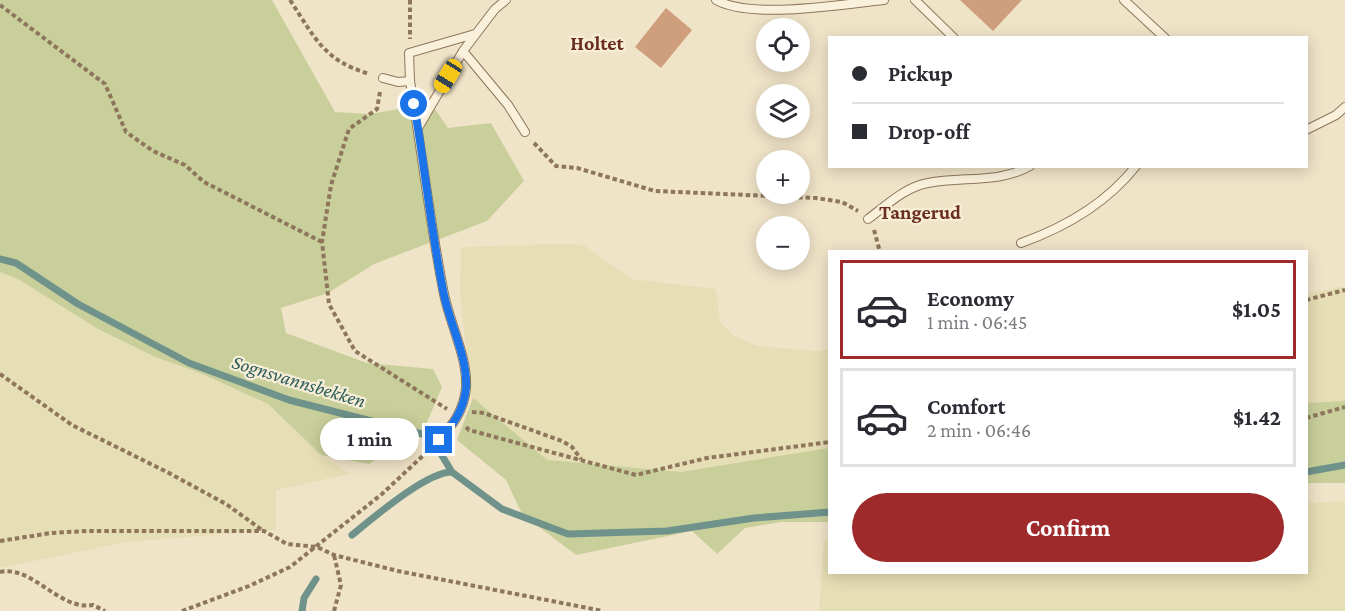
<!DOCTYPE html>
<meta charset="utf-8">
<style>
:root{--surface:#fff;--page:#f2f2f3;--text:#2b2b33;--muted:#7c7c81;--line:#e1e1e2;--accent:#9e2a2b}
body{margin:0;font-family:"Crimson Pro",serif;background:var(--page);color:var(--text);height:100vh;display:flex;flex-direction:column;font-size:22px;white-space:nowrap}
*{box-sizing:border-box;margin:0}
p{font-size:20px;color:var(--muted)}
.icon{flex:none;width:33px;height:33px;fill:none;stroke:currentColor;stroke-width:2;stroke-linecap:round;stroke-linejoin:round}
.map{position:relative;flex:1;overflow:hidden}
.sheet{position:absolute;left:828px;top:250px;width:480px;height:324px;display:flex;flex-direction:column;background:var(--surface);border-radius:0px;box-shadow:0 3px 15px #0003}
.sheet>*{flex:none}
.guide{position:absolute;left:828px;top:36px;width:480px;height:132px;border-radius:0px;box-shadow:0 3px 15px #0003;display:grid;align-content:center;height:132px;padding:0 24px;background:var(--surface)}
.controls{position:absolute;left:756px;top:18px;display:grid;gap:12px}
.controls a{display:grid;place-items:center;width:54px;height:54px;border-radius:50%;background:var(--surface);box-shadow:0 3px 15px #0003;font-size:30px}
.end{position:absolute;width:27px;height:27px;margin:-14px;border:8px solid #1a73e8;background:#fff;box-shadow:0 0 0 3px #fff}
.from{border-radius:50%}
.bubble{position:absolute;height:42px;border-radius:21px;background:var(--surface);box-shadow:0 3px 15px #0003;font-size:20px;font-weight:700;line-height:42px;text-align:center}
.car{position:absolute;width:18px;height:36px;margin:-18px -9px;border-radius:8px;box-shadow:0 0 4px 2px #0007;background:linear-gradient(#f5c518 24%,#345 0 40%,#f5c518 0 76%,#345 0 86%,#f5c518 0)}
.guide b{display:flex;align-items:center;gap:21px;height:57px;font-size:22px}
.guide b+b{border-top:2px solid var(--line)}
.guide i{width:15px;height:15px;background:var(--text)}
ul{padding:10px 0 0;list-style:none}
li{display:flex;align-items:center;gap:18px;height:99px;margin:0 12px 9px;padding:0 12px;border:3px solid var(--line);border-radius:0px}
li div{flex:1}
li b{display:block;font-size:22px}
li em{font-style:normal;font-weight:700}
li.active{border-color:var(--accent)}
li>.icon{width:54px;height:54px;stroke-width:1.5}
.cta{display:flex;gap:12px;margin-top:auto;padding:12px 24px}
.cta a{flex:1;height:69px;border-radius:36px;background:var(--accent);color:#fff;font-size:24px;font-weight:700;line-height:69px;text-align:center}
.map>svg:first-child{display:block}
</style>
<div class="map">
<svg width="1345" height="611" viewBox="0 0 1345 611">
<rect width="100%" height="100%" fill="#f0e4c8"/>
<!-- farmland -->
<path fill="#e6deb5" d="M558,244L584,245L631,279L716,289L720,322L734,336L757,346L818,351L829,349V478L568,492L475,435L460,292L461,247Z
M0,272L18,279L98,329L153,356L200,373L268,404L321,455L350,474L276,490V530L126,542L0,568Z
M1345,286V415L1307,425V294Z
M1345,501V611H819L824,540L829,539L830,573H1306L1307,503Z"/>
<!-- green -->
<path fill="#c9cf9b" d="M0,0H272L335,112L371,114L431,103L448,128L491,123L524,181L487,221L374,264L328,293L281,308L286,333L367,363L433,369L442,387L425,427L369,464L321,455L268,404L200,373L153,356L98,329L18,279L0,272Z
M473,398L547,460L681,472L829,448V522H781L745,528L717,554L692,531L576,555L522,514L506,480L457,440Z
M1345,401V483H1307V403Z"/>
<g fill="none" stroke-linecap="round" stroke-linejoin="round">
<!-- stream -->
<path stroke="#6f938a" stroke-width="7" d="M0,259L16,263L78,304L189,363L289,400L430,436L452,472L502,509L568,534L667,531L754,518L830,512
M1306,472L1345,465
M352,535C373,518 426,472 452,472
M302,611L304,598L316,579"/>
</g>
<!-- building -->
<path fill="#cf9f7d" d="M960,0H1022L993,31Z
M666,8L692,30L661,68L635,47Z"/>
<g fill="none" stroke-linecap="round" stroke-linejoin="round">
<!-- service casing -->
<g stroke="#8d765c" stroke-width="10">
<path id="service" d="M506,0L495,9L463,51L508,105L525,132
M716,0C752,20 842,4 884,0
M915,0L954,38
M1124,0L1165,38
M383,78L398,82L410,81
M418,128L463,51
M1306,130L1336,115L1345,107
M868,219C887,205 905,187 928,183C963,176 998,184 1030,166
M1021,243C1066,227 1106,204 1136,166
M439,440C453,425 464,410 466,388C468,358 450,324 444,294C430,224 422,152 410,81L409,53L475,34"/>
</g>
<!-- path -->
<path stroke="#8d765c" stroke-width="4" stroke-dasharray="4.5 3" stroke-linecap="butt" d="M290,0C315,38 324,61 370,74
M410,0V39
M0,5L105,84L126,132L153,151L185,165L204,182L322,242
M380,92L377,109L349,129L331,185L322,242L329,304L355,351L447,409
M534,143L556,166L577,168L655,191L816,198L842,202L858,211
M874,230L880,252
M1306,300L1345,290
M0,374L72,425L167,472L226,504L262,530
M472,412L484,413L562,441L572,447L581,459
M1306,418L1345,407
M466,427L469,430L636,475L707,458L830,442
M0,541L51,533L87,531H264L287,544L317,547L334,555L398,571L603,611
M0,572C33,565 59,611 93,605L105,611
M182,611L249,586L290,567L382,494L429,450
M334,611L341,585L334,555"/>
<!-- service -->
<use href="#service" stroke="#faf1dc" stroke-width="8"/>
</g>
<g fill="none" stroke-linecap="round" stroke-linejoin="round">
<!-- route -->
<path stroke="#1a73e8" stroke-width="8" d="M414,104C425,167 431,232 444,295C450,324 468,358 466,388C464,410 453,425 439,440"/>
</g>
<g text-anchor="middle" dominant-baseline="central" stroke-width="4.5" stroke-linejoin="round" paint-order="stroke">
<!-- neighbourhood labels -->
<g font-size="20" font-weight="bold" fill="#6b2e1e" stroke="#f7eed8">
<text x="597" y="43">Holtet</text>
<text x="920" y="212">Tangerud</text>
</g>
<!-- water labels -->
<g font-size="20" font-style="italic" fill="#2f5d5a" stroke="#f7eed8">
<text transform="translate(299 381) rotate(17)">Sognsvannsbekken</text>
</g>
</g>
</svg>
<div class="controls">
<a><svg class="icon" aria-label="locate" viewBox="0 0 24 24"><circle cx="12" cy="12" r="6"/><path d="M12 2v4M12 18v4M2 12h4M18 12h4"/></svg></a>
<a><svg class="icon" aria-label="layers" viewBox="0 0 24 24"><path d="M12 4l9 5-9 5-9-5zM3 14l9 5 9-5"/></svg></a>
<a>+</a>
<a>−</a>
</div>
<i class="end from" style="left:414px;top:104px"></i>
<i class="end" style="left:439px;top:440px"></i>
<div class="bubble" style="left:320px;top:418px;width:99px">1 min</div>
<i class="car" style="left:448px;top:76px;rotate:212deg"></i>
<div class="guide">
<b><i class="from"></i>Pickup</b>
<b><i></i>Drop-off</b>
</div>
<section class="sheet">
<ul>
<li class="active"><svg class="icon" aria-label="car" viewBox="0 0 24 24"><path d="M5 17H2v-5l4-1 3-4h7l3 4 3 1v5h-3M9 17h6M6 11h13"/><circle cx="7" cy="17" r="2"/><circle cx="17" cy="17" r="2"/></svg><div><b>Economy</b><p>1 min · 06:45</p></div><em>$1.05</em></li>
<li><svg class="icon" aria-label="car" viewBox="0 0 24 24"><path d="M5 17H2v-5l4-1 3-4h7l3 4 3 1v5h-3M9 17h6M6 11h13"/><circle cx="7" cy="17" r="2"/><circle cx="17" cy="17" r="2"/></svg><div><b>Comfort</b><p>2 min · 06:46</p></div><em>$1.42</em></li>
</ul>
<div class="cta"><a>Confirm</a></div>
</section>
</div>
